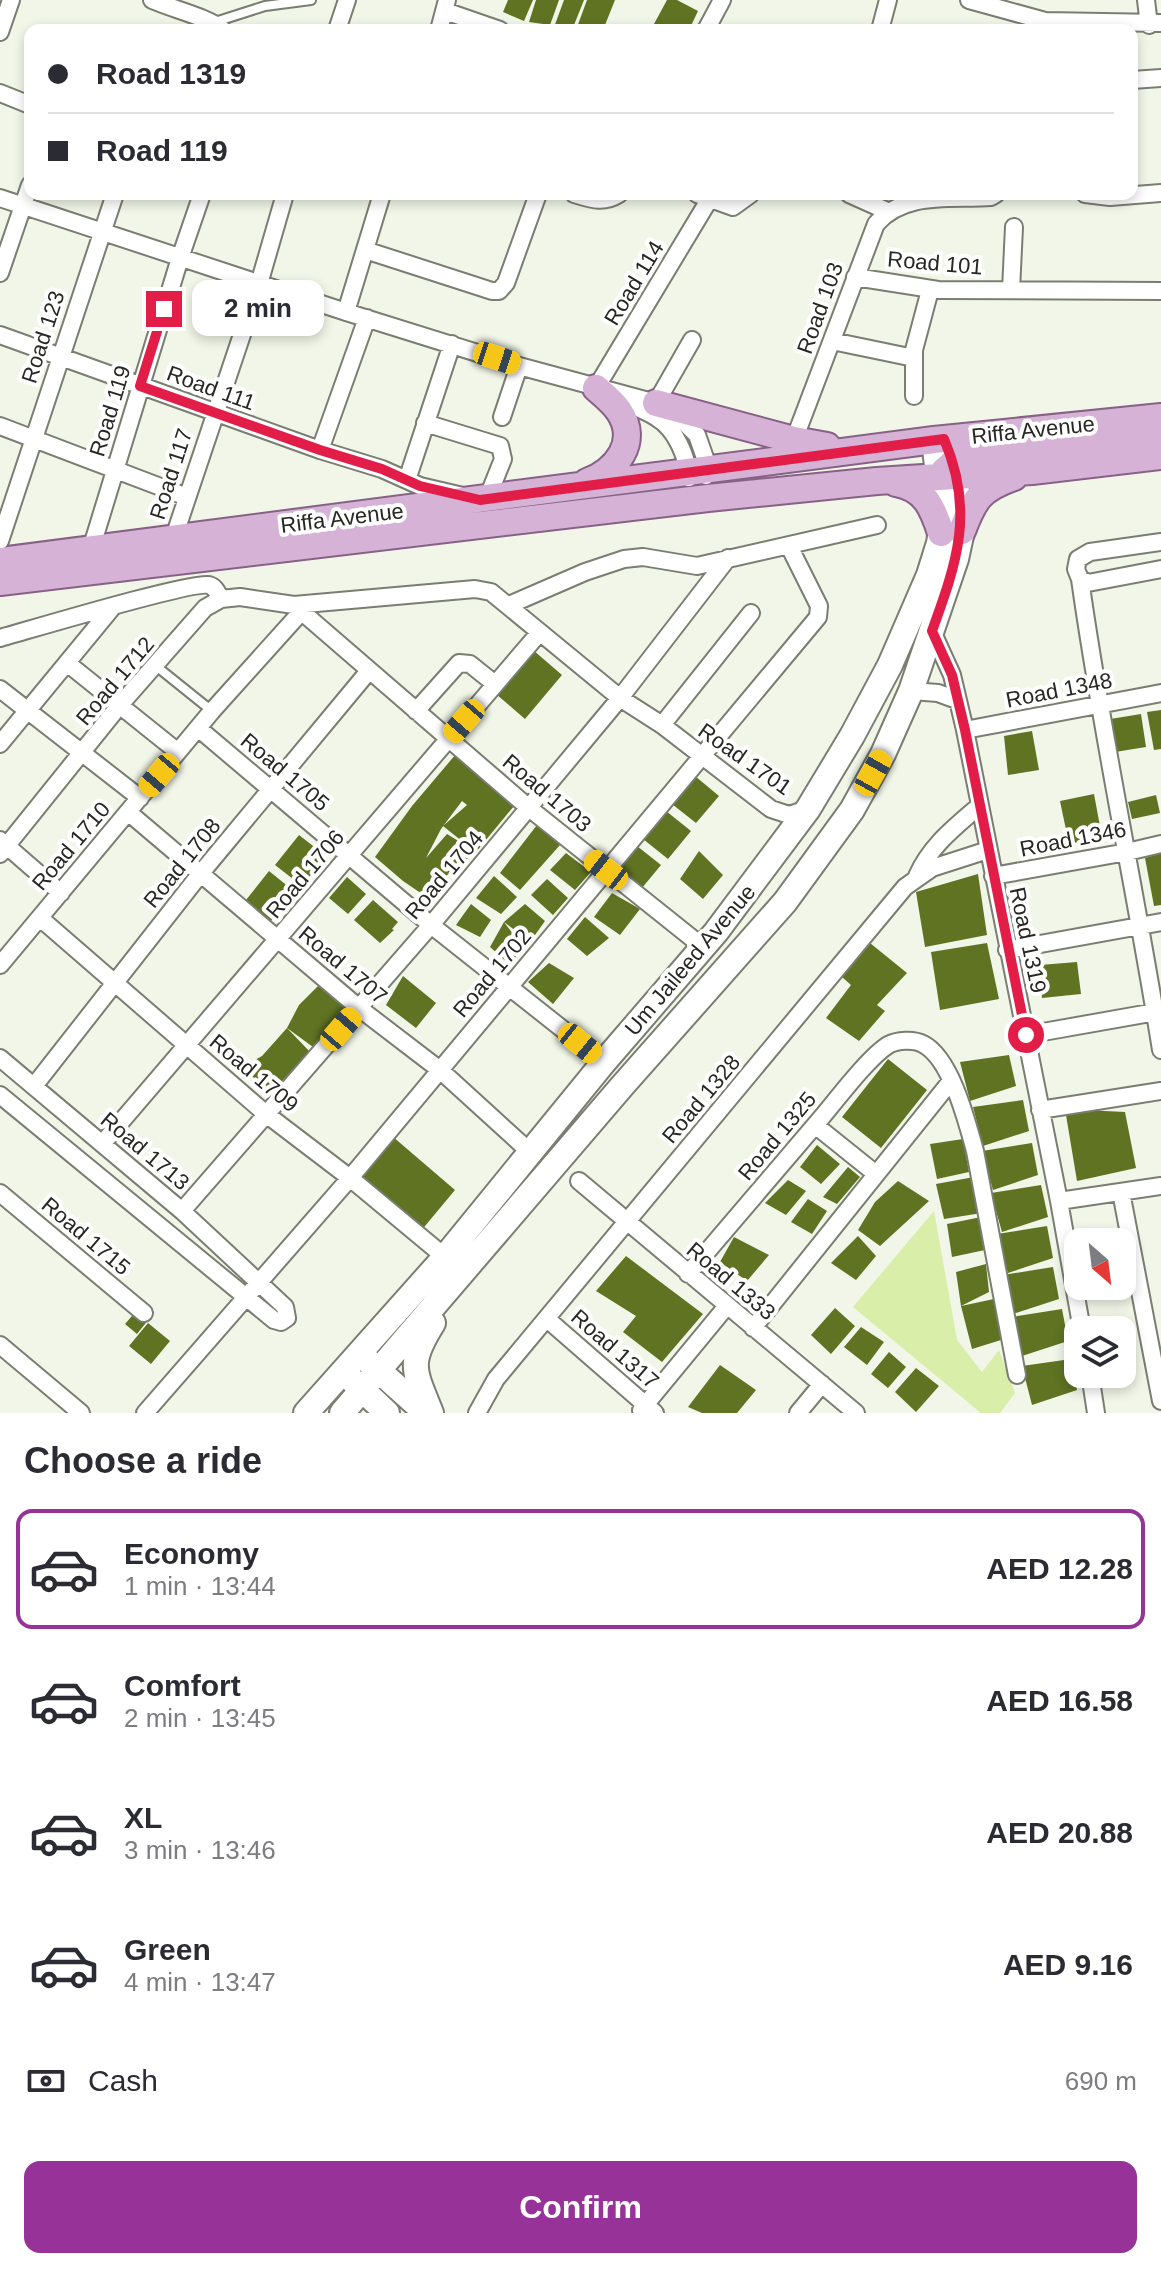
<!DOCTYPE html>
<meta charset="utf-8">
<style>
:root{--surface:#fff;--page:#f2f2f3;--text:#2b2b33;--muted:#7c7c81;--line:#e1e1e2;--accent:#963298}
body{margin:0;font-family:Helvetica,sans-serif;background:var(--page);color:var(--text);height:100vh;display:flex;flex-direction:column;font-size:30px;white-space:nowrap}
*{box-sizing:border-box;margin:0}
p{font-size:26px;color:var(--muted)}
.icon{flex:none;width:44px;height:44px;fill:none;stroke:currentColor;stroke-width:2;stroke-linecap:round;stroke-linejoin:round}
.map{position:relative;height:1413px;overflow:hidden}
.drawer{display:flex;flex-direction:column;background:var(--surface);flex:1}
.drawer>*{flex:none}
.top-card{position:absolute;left:24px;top:24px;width:1114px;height:176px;border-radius:16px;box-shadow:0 4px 12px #0003;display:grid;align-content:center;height:176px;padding:0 24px;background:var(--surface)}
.needle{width:52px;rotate:152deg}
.buttons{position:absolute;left:1064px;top:1228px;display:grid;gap:16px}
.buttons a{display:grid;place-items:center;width:72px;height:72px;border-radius:16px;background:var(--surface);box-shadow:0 4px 12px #0003;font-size:40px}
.end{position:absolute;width:36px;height:36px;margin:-18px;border:10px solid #e11d48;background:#fff;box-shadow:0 0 0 4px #fff}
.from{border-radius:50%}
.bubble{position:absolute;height:56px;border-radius:16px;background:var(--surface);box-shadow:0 4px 12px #0003;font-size:26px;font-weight:700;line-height:56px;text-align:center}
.car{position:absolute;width:24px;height:48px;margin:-24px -12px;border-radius:10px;box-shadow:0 0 6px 2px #0007;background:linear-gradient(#f5c518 24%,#345 0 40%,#f5c518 0 76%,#345 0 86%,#f5c518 0)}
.top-card b{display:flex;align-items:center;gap:28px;height:76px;font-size:30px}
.top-card b+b{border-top:2px solid var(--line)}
.top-card i{width:20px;height:20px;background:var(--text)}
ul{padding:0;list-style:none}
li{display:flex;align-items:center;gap:24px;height:120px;margin:0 16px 12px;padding:0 8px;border:4px solid transparent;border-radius:16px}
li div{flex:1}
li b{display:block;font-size:30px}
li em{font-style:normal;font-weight:700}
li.current{border-color:var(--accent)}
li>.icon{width:72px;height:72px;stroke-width:1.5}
h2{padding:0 24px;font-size:36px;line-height:96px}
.pay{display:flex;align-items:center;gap:20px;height:88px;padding:0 24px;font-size:30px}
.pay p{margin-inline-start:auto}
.cta{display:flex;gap:16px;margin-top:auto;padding:16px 24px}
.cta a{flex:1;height:92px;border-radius:16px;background:var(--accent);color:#fff;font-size:32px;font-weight:700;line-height:92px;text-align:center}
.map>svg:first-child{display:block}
</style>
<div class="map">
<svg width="1161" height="1413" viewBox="0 0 1161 1413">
<rect width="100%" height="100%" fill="#f1f6e8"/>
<!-- green -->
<path fill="#d8eea9" d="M934,1211L957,1340L982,1372L999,1350L1015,1393L1000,1413H981L853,1307Z"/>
<!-- building -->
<path fill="#5f7322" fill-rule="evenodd" d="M508,0H533L524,21L503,12Z
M536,0H559L550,25L529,22Z
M564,0H584L572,30H553Z
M587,0H615L603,30H576Z
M667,0H677L698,11L689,30H670L654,24Z
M533,650L562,675L525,719L496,694Z
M1161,710V749L1154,750L1147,712Z
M1141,714L1146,747L1109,753L1104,720Z
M1032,731L1039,770L1008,775L1004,736Z
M456,754L514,806L476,852L446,876L428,898L403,881L375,857L412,806ZM462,801L467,805L443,826L473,850L447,834L426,858L441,829Z
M695,776L719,796L696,823L672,804Z
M1094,794L1102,837L1069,844L1060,801Z
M1156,795L1160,813L1132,819L1128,802Z
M666,811L691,831L668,859L643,839Z
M537,825L560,845L520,890L500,873Z
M299,835L326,856L302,886L275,865Z
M637,846L661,865L637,894L614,875Z
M699,851L723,875L703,899L680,879Z
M566,853L591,872L575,890L550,870Z
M1161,853V905L1154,906L1145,858Z
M269,871L295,892L271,921L246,900Z
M978,874L987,935L925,947L916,892Z
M494,876L517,897L501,914L476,898Z
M347,877L366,894L348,914L329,898Z
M547,879L568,898L553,915L531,895Z
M612,893L640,909L620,935L594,917Z
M373,900L398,922L392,929L394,930L380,943L354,920Z
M471,904L491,920L480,937L456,925Z
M525,904L545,921L530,942L504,922L523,947L510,965L490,947L504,922Z
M585,917L609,938L587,956L567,939Z
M870,943L907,973L877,1005L885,1011L859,1041L826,1018L851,985L842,977Z
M987,943L999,999L940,1010L931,952Z
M1077,962L1081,994L1042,998L1040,965Z
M549,963L574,978L553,1004L528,982Z
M403,976L436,1003L416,1028L386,1005Z
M319,985L350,1008L313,1047L287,1028L299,1005Z
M287,1028L311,1053L272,1091L241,1068L262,1056Z
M1009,1055L1016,1086L970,1101L960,1062Z
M888,1059L927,1090L881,1148L842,1117Z
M1023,1100L1029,1131L983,1146L973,1107Z
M1065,1109L1125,1112L1136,1168L1077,1181Z
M392,1136L455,1190L420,1232L359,1176Z
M963,1139L969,1172L937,1179L930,1144Z
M1032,1143L1038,1175L993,1190L982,1151Z
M817,1145L840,1164L821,1184L800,1167Z
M848,1167L860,1177L837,1204L823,1197Z
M974,1177L982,1213L944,1219L936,1184Z
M788,1180L806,1191L786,1215L765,1203Z
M898,1181L929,1201L880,1246L858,1230L875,1202Z
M1041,1185L1048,1217L1002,1232L991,1193Z
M808,1199L827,1211L812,1234L791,1222Z
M981,1217L985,1250L952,1257L947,1224Z
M1047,1226L1053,1258L1008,1273L997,1234Z
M858,1236L876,1256L856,1280L831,1263Z
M734,1237L769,1255L747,1281L720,1262Z
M626,1256L703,1314L662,1362L623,1332L636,1316L596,1291Z
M986,1264L989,1292L961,1306L956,1272Z
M1053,1267L1059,1299L1013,1314L1003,1275Z
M994,1299L1001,1340L972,1349L961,1306Z
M835,1308L855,1326L831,1354L811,1335Z
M138,1309L149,1319L137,1334L125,1324Z
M1062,1309L1068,1341L1022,1356L1012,1317Z
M148,1323L170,1341L151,1364L129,1346Z
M861,1327L884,1342L867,1365L844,1347Z
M889,1352L906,1367L888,1388L871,1374Z
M1071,1359L1077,1390L1032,1405L1022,1366Z
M720,1365L756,1390L737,1413H702L688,1407Z
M916,1368L939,1386L916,1412L895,1392Z"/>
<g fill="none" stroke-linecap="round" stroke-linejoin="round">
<!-- lane casing -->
<g stroke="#7a7e72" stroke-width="12">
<path id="lane" d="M215,22L265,6L311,0
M156,666L212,711"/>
</g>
<!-- street casing -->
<g stroke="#7a7e72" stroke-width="20">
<path id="street" d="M152,0C172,9 208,17 223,30
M969,0L1045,21L1161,23
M1146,0L1149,25
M445,11L500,30
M337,30L347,0
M439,30L447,0
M706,30L722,0
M880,30L888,0
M0,32L11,0
M1132,80L1161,78
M0,93L30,105
M574,194C591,199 603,204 619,194
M697,194L733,207L751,194
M849,194L887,211
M1085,194L1110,197L1161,193
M0,198L346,312L519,366L656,403L680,418L697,435L705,458L706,476
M365,250L492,291H499L506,283L538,194
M0,273L30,185
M855,277L938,290L1161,291
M1011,290L1014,227
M346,312L382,194
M0,335L320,450L382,469L420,486L463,496
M832,341L914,358
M596,388L709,200
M914,396V350L930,290
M622,401C634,407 647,411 657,418C676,429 687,457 689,478
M656,403L692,340
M502,417L519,366
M425,423L500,446L503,459L487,499
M0,426L187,497
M794,440L876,224C904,191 951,200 991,197L996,194
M320,450L367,318
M407,480L452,344
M173,540L259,284L285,194
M0,541L115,194
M1161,542L1090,552L1078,559L1076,569L1080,579L1088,583L1161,569
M91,549L180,258L202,194
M1080,579C1102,737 1136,892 1161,1050
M294,605L529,808L703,947
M509,605L585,572L624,559L643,557L697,566L877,525
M932,631L952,675L965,730L1059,1201L1082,1330
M0,638C29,630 192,581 209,585C216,587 218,594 221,599
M67,663L178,752
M0,689L140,798
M911,691L938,693L957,700
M416,711L459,663L470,664L495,684
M662,725L751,613
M198,728L431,925L604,1062
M965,730L1161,693
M0,744L112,608
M128,812L359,1008L440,1070L530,1152
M0,840L61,893
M0,854L119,706L205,608L221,599L240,597L294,605L475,589L491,592L620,698L662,725L771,809L789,815L807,809
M917,876C931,845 954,828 979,806
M993,876L1127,852L1161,844
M40,918L266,1114L350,1178L445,1257
M1007,950L1161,922
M0,965L212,711L302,611
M1026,1035L1161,1011
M0,1058L182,1211L285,1307L287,1318L281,1322L274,1320L0,1095
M34,1086L201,873L368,672
M1040,1110L1161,1091
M815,1125L876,1174
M102,1144L540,632
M579,1181L856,1413
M1121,1192L1161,1401
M0,1193L144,1313
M1059,1201L1161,1186
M182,1211L431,925L620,698L728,558
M688,1274C733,1222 777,1169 822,1117C838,1098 868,1058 888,1045C897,1040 914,1039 923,1044C951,1058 967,1122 975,1151L1017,1375
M547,1319L655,1413
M753,1328L951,1081
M0,1345L81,1413
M1090,1374L1096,1413
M641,1410L726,1307
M145,1413L350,1178L818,617L819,606L789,546
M477,1413L496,1379L905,887L932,868L988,850
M798,1413L822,1384"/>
</g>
<!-- secondary casing -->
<g stroke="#7a7e72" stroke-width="28">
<path id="secondary" d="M367,1360L426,1413
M351,1379L387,1413
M306,1413L445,1257L604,1062L716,932L808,809L852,736L890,665L929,575L939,543L943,517L934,440
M342,1413L623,1085L785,902L852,810L883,754L911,691L956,559L962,531L961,514L951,456
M431,1413C414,1370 407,1364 433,1323"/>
</g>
<!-- primary casing -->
<g stroke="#876286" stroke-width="30">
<path id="primary" d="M656,403L794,440L827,446
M944,471L953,463L967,458L1129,438L1161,431
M587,482C616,471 640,442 619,411C613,402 604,395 596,388
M896,483C925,488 933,508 941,533
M962,531C974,499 980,489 1014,477
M0,561L934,440L1161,417
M0,582L708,498L877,481L1032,471L1161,456"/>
</g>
<!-- lane -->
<use href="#lane" stroke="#fff" stroke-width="8"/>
<!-- street -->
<use href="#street" stroke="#fff" stroke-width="16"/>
<!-- secondary -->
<use href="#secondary" stroke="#fff" stroke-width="24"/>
<!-- primary -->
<use href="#primary" stroke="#d6b3d6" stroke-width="26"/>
</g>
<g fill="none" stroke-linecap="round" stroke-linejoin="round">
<!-- route -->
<path stroke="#e11d48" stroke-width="10" d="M164,309L140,386L320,450L382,469L420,486L480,500L944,439C975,511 957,562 932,631L952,675L965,730L1026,1035"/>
</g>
<g text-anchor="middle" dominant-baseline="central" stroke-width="8" stroke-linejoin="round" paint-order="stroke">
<!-- street labels -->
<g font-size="22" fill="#272823" stroke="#fff">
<text transform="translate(935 263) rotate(5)">Road 101</text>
<text transform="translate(634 283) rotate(-59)">Road 114</text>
<text transform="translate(820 308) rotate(-70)">Road 103</text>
<text transform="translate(43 337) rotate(-72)">Road 123</text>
<text transform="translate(211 388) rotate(20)">Road 111</text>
<text transform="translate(110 411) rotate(-73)">Road 119</text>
<text transform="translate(1033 430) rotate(-6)">Riffa Avenue</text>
<text transform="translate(171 474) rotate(-72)">Road 117</text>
<text transform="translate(342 518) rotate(-7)">Riffa Avenue</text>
<text transform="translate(115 681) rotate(-50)">Road 1712</text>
<text transform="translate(1059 690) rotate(-11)">Road 1348</text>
<text transform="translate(745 759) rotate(35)">Road 1701</text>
<text transform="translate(285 772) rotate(40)">Road 1705</text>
<text transform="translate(547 793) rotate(40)">Road 1703</text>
<text transform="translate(1073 839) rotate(-11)">Road 1346</text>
<text transform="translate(71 846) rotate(-50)">Road 1710</text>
<text transform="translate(182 863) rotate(-51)">Road 1708</text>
<text transform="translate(305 874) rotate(-50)">Road 1706</text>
<text transform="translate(444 875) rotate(-50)">Road 1704</text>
<text transform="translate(1028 940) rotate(78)">Road 1319</text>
<text transform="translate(690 960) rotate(-50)">Um Jaileed Avenue</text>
<text transform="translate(343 965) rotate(40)">Road 1707</text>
<text transform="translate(492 973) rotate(-50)">Road 1702</text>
<text transform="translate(254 1073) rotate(40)">Road 1709</text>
<text transform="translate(701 1099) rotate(-50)">Road 1328</text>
<text transform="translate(777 1136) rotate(-50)">Road 1325</text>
<text transform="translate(145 1151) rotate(40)">Road 1713</text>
<text transform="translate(86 1236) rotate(40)">Road 1715</text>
<text transform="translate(731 1281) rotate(40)">Road 1333</text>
<text transform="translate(615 1349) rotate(41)">Road 1317</text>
</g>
</g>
</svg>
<div class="buttons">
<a><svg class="needle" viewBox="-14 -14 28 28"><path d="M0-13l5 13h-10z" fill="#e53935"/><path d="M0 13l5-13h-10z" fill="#7c7c81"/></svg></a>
<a><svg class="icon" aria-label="layers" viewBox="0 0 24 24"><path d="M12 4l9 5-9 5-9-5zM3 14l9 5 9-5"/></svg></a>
</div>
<i class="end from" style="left:1026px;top:1035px"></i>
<i class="end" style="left:164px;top:309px"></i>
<div class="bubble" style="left:192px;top:280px;width:132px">2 min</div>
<i class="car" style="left:497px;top:358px;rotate:108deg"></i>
<i class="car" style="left:464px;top:721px;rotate:221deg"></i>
<i class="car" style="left:873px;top:773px;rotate:29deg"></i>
<i class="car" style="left:159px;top:775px;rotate:220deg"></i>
<i class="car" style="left:606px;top:870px;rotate:308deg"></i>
<i class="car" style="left:341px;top:1029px;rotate:41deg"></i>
<i class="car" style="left:580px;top:1043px;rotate:129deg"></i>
<div class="top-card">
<b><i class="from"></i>Road 1319</b>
<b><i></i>Road 119</b>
</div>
</div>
<section class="drawer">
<h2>Choose a ride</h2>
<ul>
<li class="current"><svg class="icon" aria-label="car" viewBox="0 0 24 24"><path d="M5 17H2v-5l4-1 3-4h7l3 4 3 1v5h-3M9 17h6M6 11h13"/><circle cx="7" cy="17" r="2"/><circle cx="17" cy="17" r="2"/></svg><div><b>Economy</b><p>1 min · 13:44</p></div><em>AED 12.28</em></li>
<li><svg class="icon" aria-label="car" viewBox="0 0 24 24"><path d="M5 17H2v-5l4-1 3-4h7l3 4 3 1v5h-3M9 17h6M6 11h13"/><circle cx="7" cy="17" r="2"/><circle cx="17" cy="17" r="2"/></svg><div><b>Comfort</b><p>2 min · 13:45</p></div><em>AED 16.58</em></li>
<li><svg class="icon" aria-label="car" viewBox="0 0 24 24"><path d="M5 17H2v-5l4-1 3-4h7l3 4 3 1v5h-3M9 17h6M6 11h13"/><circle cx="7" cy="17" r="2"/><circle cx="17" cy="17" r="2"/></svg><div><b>XL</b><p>3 min · 13:46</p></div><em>AED 20.88</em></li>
<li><svg class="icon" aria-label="car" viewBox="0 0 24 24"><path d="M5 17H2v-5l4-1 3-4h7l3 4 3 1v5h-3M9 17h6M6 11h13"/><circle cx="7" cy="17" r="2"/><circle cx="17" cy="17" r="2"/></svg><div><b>Green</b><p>4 min · 13:47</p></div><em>AED 9.16</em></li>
</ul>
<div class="pay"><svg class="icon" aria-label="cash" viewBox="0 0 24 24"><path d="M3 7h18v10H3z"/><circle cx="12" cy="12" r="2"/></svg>Cash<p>690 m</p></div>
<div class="cta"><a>Confirm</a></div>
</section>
